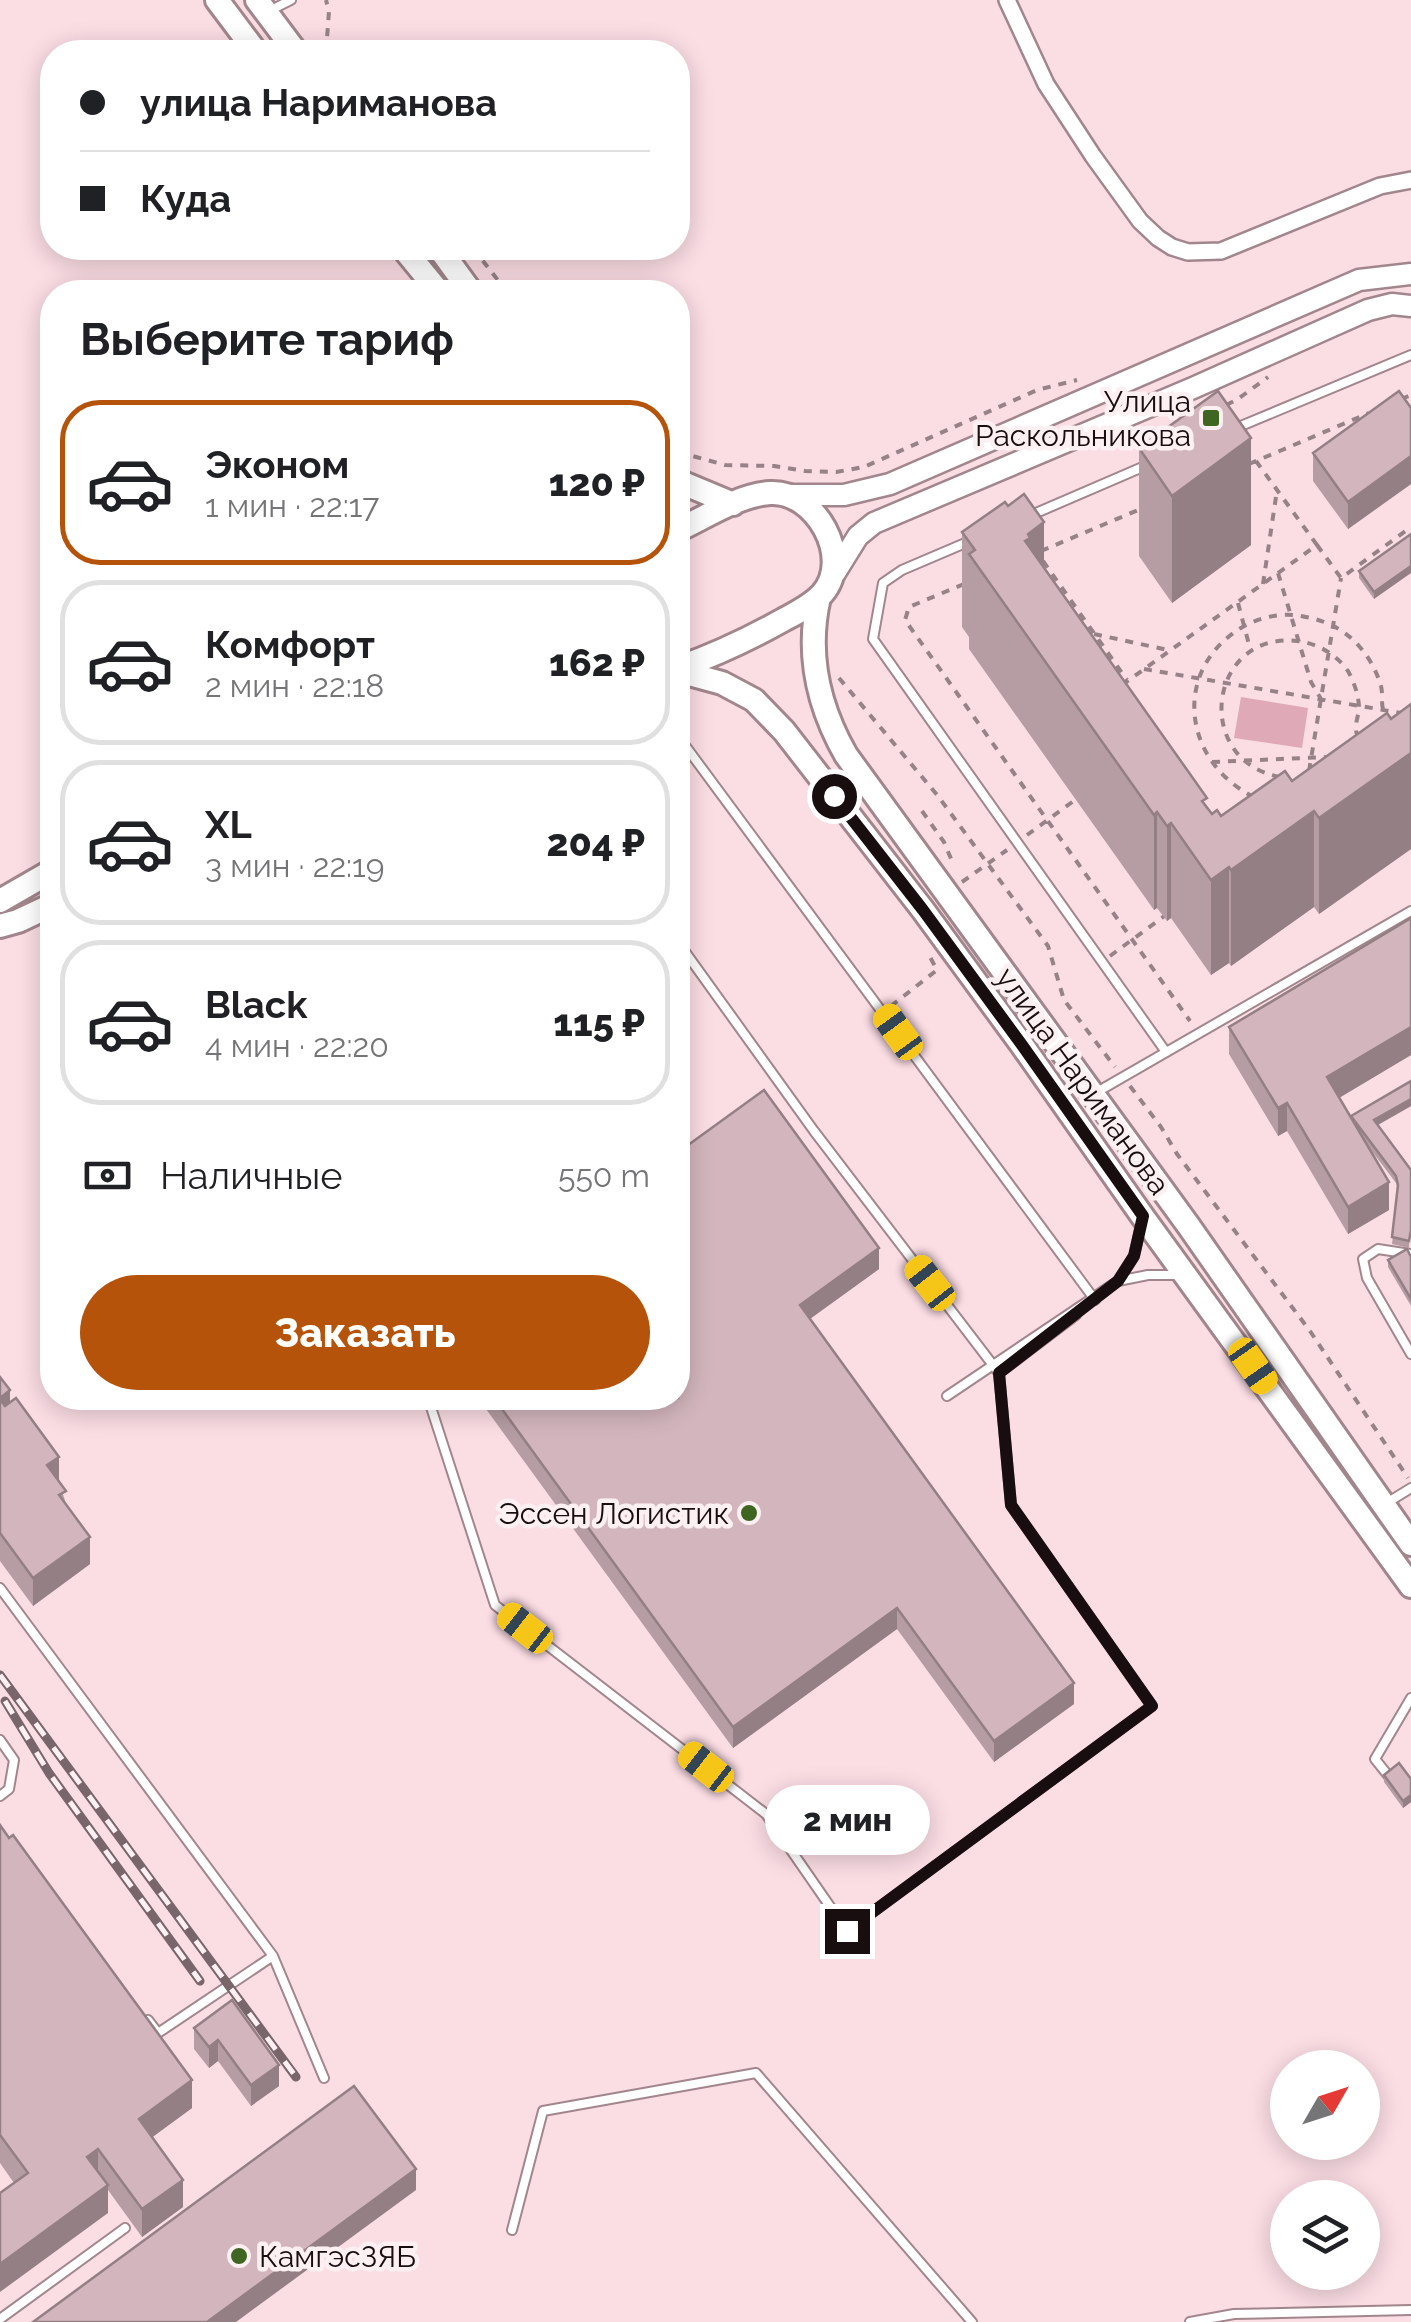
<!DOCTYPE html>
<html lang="ru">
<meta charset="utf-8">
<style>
:root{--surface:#fff;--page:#f2f2f2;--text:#202124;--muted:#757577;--line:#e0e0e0;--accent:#b45309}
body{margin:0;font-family:Raleway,sans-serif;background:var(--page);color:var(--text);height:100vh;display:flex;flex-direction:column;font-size:38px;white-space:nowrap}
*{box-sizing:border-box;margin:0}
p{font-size:32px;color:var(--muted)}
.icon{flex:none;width:55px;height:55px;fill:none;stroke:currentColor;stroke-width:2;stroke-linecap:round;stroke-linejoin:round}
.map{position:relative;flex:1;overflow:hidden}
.drawer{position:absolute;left:40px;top:280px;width:650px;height:1130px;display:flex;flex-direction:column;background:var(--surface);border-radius:40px;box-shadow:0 5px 25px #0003}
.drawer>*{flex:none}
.hud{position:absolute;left:40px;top:40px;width:650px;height:220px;border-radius:40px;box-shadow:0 5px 25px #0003;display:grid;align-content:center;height:220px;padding:0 40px;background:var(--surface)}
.needle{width:65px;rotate:51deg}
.buttons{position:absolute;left:1270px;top:2050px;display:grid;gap:20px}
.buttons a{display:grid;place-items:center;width:110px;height:110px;border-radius:50%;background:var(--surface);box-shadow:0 5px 25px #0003;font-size:50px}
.end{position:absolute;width:45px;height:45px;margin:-22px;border:12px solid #180e10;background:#fff;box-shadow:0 0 0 5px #fff}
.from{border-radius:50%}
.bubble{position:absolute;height:70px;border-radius:35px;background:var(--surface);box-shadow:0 5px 25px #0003;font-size:32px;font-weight:800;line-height:70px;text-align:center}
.car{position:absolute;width:30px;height:60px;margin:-30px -15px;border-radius:12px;box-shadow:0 0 8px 2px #0007;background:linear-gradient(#f5c518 24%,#345 0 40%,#f5c518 0 76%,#345 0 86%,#f5c518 0)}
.hud b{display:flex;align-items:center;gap:35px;height:95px;font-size:38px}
.hud b+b{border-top:2px solid var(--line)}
.hud i{width:25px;height:25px;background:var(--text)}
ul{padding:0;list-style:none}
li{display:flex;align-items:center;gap:30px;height:165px;margin:0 20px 15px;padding:0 20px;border:5px solid var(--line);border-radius:40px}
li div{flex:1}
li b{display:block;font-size:38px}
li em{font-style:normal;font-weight:800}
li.active{border-color:var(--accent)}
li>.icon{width:90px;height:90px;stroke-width:1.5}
h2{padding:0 40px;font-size:45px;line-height:120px}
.pay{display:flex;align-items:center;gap:25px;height:110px;padding:0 40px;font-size:38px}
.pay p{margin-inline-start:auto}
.action{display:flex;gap:20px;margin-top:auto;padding:20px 40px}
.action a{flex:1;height:115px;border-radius:60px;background:var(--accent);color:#fff;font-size:40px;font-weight:800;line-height:115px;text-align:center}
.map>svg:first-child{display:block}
</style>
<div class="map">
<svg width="1411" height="2322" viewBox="0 0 1411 2322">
<rect width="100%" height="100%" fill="#fbdde4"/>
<!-- green -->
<path fill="#e0a9b8" d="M1241,697L1308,708L1302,748L1234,738Z"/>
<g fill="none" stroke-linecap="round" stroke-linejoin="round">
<!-- service casing -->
<g stroke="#a2868d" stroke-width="12">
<path id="service" d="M271,10L291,0
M1236,428L1411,355
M1029,516L1145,466
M970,541L902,570L883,583L873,639L1166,1052
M678,736L1095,1300
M1097,1092L1411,911
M1411,1254L1378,1249L1363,1259L1367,1278L1411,1354
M1118,1281L1134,1256L1142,1221
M999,1373L1076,1315
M947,1396L1118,1281L1148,1275H1178
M428,1398L495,1605L766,1814L847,1931L1152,1706L1011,1505L999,1373L814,1131L678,942
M1385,1504L1411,1488
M0,1588L273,1956L324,2078
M0,1740L14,1760L9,1789L0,1796
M1391,1779L1375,1759L1411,1698
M148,2020L158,2033L273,1956
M512,2230L543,2111L756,2073L972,2322
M0,2319L125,2228
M1190,2322L1234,2314L1411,2310"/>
</g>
<!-- minor casing -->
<g stroke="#a2868d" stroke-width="20">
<path id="minor" d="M1007,0L1046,84L1093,156L1140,221L1158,238L1172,247L1188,252L1221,251L1380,186L1411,180"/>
</g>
<!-- tertiary casing -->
<g stroke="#a2868d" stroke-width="25">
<path id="tertiary" d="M787,495H844L890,484L1359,280L1411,274
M835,573L858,536L874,523L1193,388L1368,310L1392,304L1411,306"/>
</g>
<!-- secondary casing -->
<g stroke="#a2868d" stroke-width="28">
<path id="secondary" d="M217,0L256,52
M257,0L296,52
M403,248L439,292
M439,248L471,292
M678,481L733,504
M678,530C706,517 739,495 770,493C815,490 854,558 822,594C812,605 796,613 783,620C749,639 715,655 678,668
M819,597C806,653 818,706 846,755L1188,1225L1411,1544
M678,671L722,683L754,700L784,731L923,910L1022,1045L1143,1217L1411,1586
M0,901L52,871
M0,926L18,921L52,905"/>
</g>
<!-- path -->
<path stroke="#978287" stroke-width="4" stroke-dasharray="8 8" stroke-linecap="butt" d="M326,52L329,11L326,0
M473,248L507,292
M1401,399L1411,395
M1226,405L1238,399L1268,377
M1141,433L1166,429
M678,452L725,465L774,466L805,471L836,472L864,467L1037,390L1077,380
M1249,464L1369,413
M1317,545L1341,578L1411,527
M1041,551L1143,508
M1043,561L1127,680
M1278,573L1311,682L1321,699
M964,584L909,607L905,620L1190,1021
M1263,584L1277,490
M1238,603L1251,652
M1094,634L1168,650
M1144,669L1401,713
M839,678L938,796L1048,946L1064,1000L1115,1067
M1122,685L1317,545L1256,461
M1212,762L1327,757
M1309,771L1341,578
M1280,777C1191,760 1209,631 1297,641C1317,643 1336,654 1348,671C1354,682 1359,696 1359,708C1358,720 1353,726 1358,737
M1254,797C1181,761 1171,666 1246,625C1264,616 1286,612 1306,617C1327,621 1345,630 1359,646C1369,657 1377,672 1381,686C1383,693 1381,703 1383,709C1385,714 1390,717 1392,722
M922,811L944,842L954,866
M1027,835L1075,800
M962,882L1007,850
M1110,956L1167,914
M891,1006L937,970L929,955
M1130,1086L1161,1127L1177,1154L1310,1331L1408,1478"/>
<!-- service -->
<use href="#service" stroke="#fff" stroke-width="8"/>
<!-- minor -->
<use href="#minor" stroke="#fff" stroke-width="15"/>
<!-- tertiary -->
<use href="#tertiary" stroke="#fff" stroke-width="20"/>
<!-- secondary -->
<use href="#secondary" stroke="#fff" stroke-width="22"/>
<!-- rail casing -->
<g stroke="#78666a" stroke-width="9">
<path id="rail" d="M0,1675L296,2077
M5,1701L49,1773L200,1981"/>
</g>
<!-- rail -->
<use href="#rail" stroke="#fcf0f3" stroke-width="5" stroke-dasharray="15" stroke-linecap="butt"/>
</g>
<!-- wall -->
<path fill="#b59da3" d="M1411,408V484L1348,529L1313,481V453Z
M1139,448L1251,545L1172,603L1139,556Z
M962,532L1044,568L1212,814L1221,816L1292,781L1411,704V849L1319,914L1314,907L1231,966L1229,963L1211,975L1171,918L1167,921L1157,908L1154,910L969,649V637L962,627Z
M1411,534L1374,599L1359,578V571Z
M1229,1027L1411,1055L1339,1098L1351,1118L1411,1081V1106L1378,1125L1411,1170L1409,1248L1392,1244L1398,1190L1396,1183L1365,1142L1389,1210L1348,1234L1287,1131L1278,1136L1229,1054Z
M684,1148L879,1269L810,1319L1074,1704L994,1762L897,1629L733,1748L478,1398H678Z
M1411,1257V1306L1388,1267V1260Z
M0,1377L10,1402L59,1481L66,1504L90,1564L33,1606L0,1561Z
M1384,1775L1411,1779V1802L1403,1808L1384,1782Z
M0,1825L192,2108L152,2137L183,2207L142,2237L108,2190V2213L14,2183L0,2163Z
M232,2000L279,2086L251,2106L218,2061L209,2068L194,2049V2028Z"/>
<!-- shaded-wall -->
<path fill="#947f84" d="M1251,438V545L1172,603V496Z
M1411,456V484L1348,529V502Z
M1044,522V618L1025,541L1028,534Z
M1411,566V573L1374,599V592Z
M1411,753V849L1319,914V818Z
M1314,811V907L1231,966V870Z
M1157,812V908L1154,910V815Z
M1171,823V918L1167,921V826Z
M1229,867V963L1211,975V880Z
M1411,1027V1055L1327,1105V1077Z
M1411,1099V1106L1374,1127V1120Z
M1287,1103V1131L1278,1136V1108Z
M1389,1182V1210L1348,1234V1207Z
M879,1248V1269L800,1326V1305Z
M10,1390V1418L0,1398Z
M59,1457V1485L47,1465Z
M90,1537V1564L33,1606V1578Z
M897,1608V1629L733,1748V1727Z
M1074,1683V1704L994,1762V1741Z
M1411,1795V1802L1403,1808V1801Z
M218,2040V2061L209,2068V2047Z
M279,2065V2086L251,2106V2085Z
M192,2080V2108L139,2147V2119Z
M98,2149V2176L87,2157Z
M416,2169V2190L236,2322H207Z
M183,2180V2207L142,2237V2209Z
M108,2185V2213L0,2292V2264Z"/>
<!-- building -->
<path fill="#d3b6bd" stroke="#947f84" stroke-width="2.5" d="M1218,391L1251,438L1172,496L1139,448Z
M1399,391L1411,408V456L1348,502L1313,453Z
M1024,494L1044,522L1028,534L1030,538L1025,541L1207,798L1202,801L1212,814L1217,810L1221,816L1285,771L1292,781L1387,713L1391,719L1411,704V753L1319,818L1314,811L1231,870L1229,867L1211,880L1171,823L1167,826L1157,812L1154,815L969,554L975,550L962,532L1005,502L1008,506Z
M1411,534V566L1374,592L1359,571Z
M1411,918V1027L1327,1077L1389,1182L1348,1207L1287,1103L1278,1108L1229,1027Z
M1411,1081V1099L1374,1120L1411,1170V1230L1409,1241L1392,1237L1398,1185L1396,1176L1351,1116Z
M764,1090L879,1248L800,1305L1074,1683L994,1741L897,1608L733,1727L494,1398H678V1139L684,1148Z
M1407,1249L1411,1257V1299L1388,1260Z
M0,1377L10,1390L0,1398Z
M16,1398L59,1457L47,1465L66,1491L59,1495L90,1537L33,1578L0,1533V1399L5,1406Z
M1399,1763L1411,1779V1795L1403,1801L1384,1775Z
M0,1825L9,1838L13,1835L192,2080L139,2119L183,2180L142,2209L98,2149L87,2157L108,2185L0,2264V2193L28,2173L0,2135Z
M232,2000L279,2065L251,2085L218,2040L209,2047L194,2028Z
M354,2086L416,2169L207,2322H33Z"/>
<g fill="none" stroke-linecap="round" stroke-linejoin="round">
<!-- route -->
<path stroke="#180e10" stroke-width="12" d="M834,796L923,910L1022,1045L1143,1216L1134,1256L1118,1281L999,1373L1011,1505L1152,1706L847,1931"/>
</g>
<!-- markers -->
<g fill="#3e6621" stroke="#fcf0f3" stroke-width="4">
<rect x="1201" y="408" width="20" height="20" rx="5"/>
<circle cx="749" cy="1513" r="10"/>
<circle cx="239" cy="2256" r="10"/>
</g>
<g text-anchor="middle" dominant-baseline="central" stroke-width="9" stroke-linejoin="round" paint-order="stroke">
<!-- poi labels -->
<g font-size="30" fill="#180e10" stroke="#fcf0f3" text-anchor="end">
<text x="1191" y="401">Улица<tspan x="1191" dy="34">Раскольникова</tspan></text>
<text x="729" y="1513">Эссен Логистик</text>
<text x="259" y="2256" text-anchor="start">КамгэсЗЯБ</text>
</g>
<!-- street labels -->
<g font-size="30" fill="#180e10" stroke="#fcf0f3">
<text transform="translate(1083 1081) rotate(54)">улица Нариманова</text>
</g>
</g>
</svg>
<div class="buttons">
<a><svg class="needle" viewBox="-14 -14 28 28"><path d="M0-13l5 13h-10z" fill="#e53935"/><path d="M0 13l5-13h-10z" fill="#757577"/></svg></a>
<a><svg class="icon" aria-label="layers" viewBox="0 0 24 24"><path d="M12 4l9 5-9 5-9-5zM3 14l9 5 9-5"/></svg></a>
</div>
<i class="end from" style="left:834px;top:796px"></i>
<i class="end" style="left:847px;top:1931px"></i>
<div class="bubble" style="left:765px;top:1785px;width:165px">2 мин</div>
<i class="car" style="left:898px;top:1032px;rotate:324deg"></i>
<i class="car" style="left:930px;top:1283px;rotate:322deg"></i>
<i class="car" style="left:1253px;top:1366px;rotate:145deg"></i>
<i class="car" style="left:525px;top:1628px;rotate:308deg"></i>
<i class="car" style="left:706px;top:1767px;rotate:308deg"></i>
<div class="hud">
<b><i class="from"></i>улица Нариманова</b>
<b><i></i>Куда</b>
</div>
<section class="drawer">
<h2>Выберите тариф</h2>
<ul>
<li class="active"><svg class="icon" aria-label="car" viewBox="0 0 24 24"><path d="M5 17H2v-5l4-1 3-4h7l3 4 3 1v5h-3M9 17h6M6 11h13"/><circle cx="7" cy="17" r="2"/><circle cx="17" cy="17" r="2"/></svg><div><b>Эконом</b><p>1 мин · 22:17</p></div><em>120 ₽</em></li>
<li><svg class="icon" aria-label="car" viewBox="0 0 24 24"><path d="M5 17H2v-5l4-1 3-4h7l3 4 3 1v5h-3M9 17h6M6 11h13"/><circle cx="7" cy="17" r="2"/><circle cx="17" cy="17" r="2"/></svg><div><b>Комфорт</b><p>2 мин · 22:18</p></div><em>162 ₽</em></li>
<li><svg class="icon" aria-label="car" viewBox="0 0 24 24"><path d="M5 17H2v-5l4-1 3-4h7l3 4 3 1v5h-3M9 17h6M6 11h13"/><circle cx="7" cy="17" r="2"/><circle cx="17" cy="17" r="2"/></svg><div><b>XL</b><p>3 мин · 22:19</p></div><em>204 ₽</em></li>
<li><svg class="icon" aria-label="car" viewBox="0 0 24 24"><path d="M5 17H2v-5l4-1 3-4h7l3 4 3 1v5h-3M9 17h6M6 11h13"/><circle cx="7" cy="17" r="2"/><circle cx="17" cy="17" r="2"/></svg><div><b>Black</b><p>4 мин · 22:20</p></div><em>115 ₽</em></li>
</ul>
<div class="pay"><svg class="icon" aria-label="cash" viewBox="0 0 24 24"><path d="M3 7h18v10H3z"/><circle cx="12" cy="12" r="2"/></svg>Наличные<p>550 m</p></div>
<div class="action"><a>Заказать</a></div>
</section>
</div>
